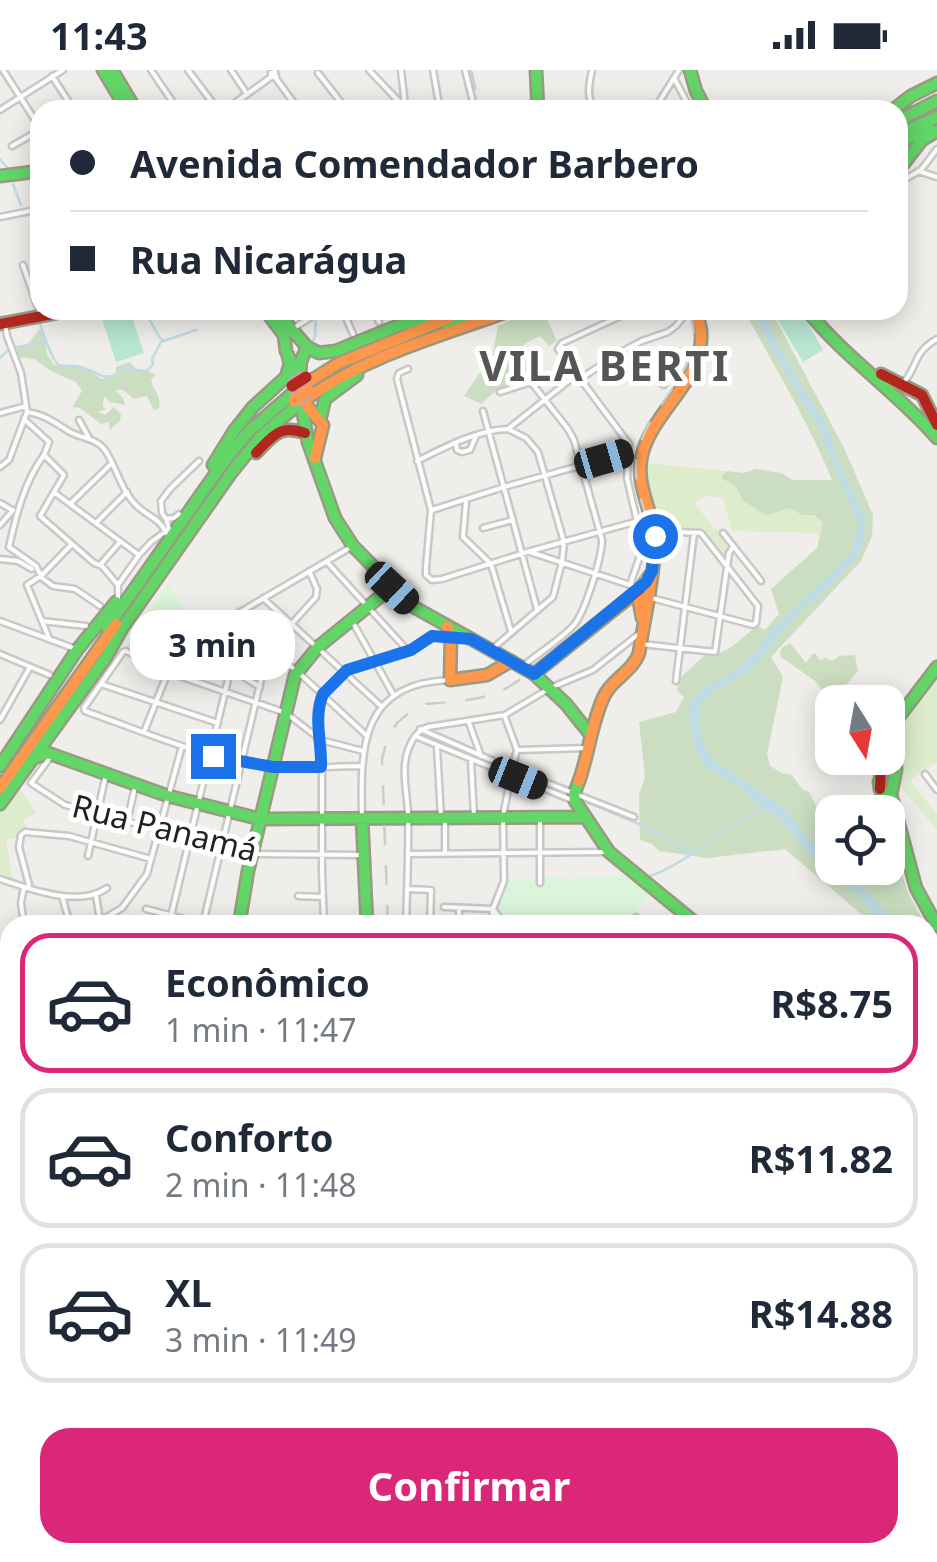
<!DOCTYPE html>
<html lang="pt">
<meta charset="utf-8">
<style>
:root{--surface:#fff;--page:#f6f6f7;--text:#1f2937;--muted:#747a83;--line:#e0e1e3;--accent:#db2777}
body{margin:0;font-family:"Noto Sans",sans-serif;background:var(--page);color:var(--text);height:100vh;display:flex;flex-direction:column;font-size:38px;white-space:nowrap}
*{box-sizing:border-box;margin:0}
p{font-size:32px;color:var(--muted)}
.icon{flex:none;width:55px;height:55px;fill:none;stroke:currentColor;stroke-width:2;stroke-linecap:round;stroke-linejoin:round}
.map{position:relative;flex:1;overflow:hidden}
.side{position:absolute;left:0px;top:845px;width:938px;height:648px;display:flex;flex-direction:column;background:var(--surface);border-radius:30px 30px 0 0;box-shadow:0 5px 25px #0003}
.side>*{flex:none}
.banner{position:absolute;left:30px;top:30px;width:878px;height:220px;border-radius:30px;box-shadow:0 5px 25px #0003;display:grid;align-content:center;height:220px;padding:0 40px;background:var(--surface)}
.needle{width:65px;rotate:169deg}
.controls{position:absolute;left:815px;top:615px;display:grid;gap:20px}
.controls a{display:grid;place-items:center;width:90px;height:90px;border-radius:20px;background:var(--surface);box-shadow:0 5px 25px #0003;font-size:50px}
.end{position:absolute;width:45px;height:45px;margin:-22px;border:12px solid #1a73e8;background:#fff;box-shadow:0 0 0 5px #fff}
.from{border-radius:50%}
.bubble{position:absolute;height:70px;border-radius:30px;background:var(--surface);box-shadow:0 5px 25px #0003;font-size:32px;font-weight:700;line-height:70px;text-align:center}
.car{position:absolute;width:30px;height:60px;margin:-30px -15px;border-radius:12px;box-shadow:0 0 8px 2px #0007;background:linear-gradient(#222 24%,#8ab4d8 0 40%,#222 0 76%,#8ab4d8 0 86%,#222 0)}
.banner b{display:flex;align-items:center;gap:35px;height:95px;font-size:38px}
.banner b+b{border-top:2px solid var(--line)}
.banner i{width:25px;height:25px;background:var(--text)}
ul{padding:18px 0 0;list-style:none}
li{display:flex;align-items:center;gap:30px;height:140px;margin:0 20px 15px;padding:0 20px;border:5px solid var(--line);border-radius:30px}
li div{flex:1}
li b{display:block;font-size:38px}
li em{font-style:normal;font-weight:700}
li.on{border-color:var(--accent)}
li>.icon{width:90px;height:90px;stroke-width:1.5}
.button{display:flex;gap:20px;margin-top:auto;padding:20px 40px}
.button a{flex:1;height:115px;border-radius:30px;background:var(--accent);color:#fff;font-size:40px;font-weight:700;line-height:115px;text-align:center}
.status{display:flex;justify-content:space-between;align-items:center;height:70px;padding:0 50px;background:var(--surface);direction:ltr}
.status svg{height:28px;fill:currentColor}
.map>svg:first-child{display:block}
</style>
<div class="status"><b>11:43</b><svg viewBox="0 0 49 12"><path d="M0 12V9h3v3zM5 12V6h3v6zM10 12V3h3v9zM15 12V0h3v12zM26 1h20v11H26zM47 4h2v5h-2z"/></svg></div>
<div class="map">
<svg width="937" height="1492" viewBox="0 0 937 1492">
<rect width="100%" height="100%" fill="#f0eeeb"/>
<!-- grass -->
<path fill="#ddeccb" d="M645,393L726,401L721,408C733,414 738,418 742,431L790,438L802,445L813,444L824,453L819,467L817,463L732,461L723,428L706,426L694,432L714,459L725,460L719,464L727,474L726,491L702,460L657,459L645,416Z
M937,604V692L910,710L937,744V760L896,711C898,683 897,660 910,635L916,637L912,632Z
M16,714L36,743L23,750L28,759L21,761L17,769H6L13,810L0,806V735Z"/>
<!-- forest -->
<path fill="#cbdec1" d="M530,240H560L547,249L557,271L549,276L540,266L523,275L534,296L527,304L498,319L481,334L464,326L493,283L498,256Z
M744,240H771L845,380L873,445L872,466L861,491L771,587L783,607L767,684L770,696L782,703L792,705L802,719L809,722L819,741L832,746V798H884L889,802L896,784L907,820L925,855H874L785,779L708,788L659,781L652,774L640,770L639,725L645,707L639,652L676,642L684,627L677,621L679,609L706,584C727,587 744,565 757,556L765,560L779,544L771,519L817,478L823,453L814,445H802L790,438L766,445L742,430C738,417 733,414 721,408L726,401L743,403L756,399L781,403L793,410H832C808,350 774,297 744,240Z
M39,259L44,261L47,284L54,295L78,297L90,301L101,309L107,308L116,303V297L130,292L136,299L153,303L155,305L151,310C153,321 162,325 159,338L154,340L147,326L134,329L123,320H115L123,328L125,335L110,332L104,326L103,336L106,339L98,342L105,345L114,337L121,344L120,351L110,360L109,352L101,354L80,338L72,337L82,321L76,312L51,301L34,289L17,287L18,276L29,273Z
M790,573L806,593L812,584H816L819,590L826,588L832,591L839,586L855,585L858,601L847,614L836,617L825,624L815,611L781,587L780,583L782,578Z"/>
<!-- park -->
<path fill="#daf5da" d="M168,513L198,559L210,571L214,570L224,561L236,569L230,589L186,570L182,571L173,587L156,580L149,591L126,581L125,578Z
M625,805L651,820L632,848L639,855H509L499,838L507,809H538V814H542V806L574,809Z
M178,1483H387L382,1492H180Z"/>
<!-- pitch -->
<path fill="#b7e6d2" d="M796,240H800L823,280L803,292L778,250Z
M130,241L144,283L116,292L102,249Z"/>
<!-- water -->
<path fill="#bfdbe3" d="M752,240H761L801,316L827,355L838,390L865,448V459L861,479L854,491L816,531L804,537L794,548L756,594L748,602L711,623L699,634L701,665L705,678L714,690L784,738L807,766L832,788V798H842L899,855H886L872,843L854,821L840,812L806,780L777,747L759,736L739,717L709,699L700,688L691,663L689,634L696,623L733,601L752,585L771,560L842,492L852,481L858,453L813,346L802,332L787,304L772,281Z"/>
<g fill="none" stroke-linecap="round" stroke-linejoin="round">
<!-- stream -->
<path stroke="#bfdbe3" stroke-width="2.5" d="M0,89L10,101
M13,114L21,135
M144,240L160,268L165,271
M39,251C43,261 51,290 59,295C61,296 73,296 75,296C103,300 97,316 128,299L147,301L153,294L152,289L161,272L196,260
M313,272L315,266L316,240
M0,288C16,269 29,282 45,269
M423,664L567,725
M583,730L641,755L689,781
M646,807C672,801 706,773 729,758C740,750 751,748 763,739"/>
<!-- canal -->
<path stroke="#bfdbe3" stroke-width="5" d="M0,1279L2,1281
M7,1289L10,1293
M448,1482L455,1492"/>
<!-- street casing -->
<g stroke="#c9c8c7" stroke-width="9">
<path id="street" d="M3,0L40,58
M151,0L178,40
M188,0L218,40
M231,0L247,24
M369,0L406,39
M401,0L405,35
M433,0L440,40
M465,0L475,40
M592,0C589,15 586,26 595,40
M275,2L276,7H271V3Z
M318,3L347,40
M52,6L74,40
M275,7L299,40
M674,8L691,40
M0,40L63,0
M225,40L271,7
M279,40L292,31
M654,40L679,0
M12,76L40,60
M918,101L937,107
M898,113L921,100L937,79
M0,147L40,139
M23,195L41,246
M374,240L379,252
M409,240L411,244
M634,240L562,273L558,279L629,374L627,408L643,477L630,515L638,517
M343,241L353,264
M323,244L343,240
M291,260L311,247
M621,282L642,271L668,262L676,256L683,247L682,240
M408,299L399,303L397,309L431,440L426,497V505L432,510L442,509L527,482L638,451
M580,309L619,283L664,315
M905,311C919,293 913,283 937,269
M500,322L531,312L568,359L574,370L602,470C602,487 585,542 574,555C560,570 539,583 523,596
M483,341L537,539
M27,342C44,344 55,353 70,362C83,369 96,368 105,380C117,398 121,421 137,436C147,446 161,449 166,463
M0,343L26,336
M24,349L49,372L44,385L64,405L40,446L94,493L102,496L118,515
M79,350L89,368
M456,374L457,380L462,382L470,380L476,366
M44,385C24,412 16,446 9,477L36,496L42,508L53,516L75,519L100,536
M417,391C445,377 477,360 508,359L576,305
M0,397L9,390L27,342L21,303L7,266L5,254
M55,423L139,485
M466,432L463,467L491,494L511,561
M0,433L12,440
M70,434L110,395
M432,440L504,417L629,382
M166,449L162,443L161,431L170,419L199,391
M166,449L174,448L179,444
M96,453L127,422
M0,455L13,440
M483,458L513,450
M723,463L761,511
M351,477L230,548L226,553V557L265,578L297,601L367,666
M530,482L630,515
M0,489L18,491L32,499
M327,492L408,581
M100,495L120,472
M648,527L753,555L756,553L758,536L701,463L654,461
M263,528L381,636
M118,530V515L139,485L151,472L169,459L167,452
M0,551L73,578
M42,551L86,556
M352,551L393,624
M49,568L27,515L42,505L72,474
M641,574L715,582L729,483L733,477
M491,580L553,527L562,492L564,472L538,382L526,368L508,359
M0,584L50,605
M676,611L694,463
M101,614L218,653
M505,647L517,680L512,699
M0,650L30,597
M469,653L481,686
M420,659L512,699L634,747
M144,662L168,602L185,572L230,592L234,601L260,617
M415,666L572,730
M437,677L441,747
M517,680L587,678
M52,685L31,713L65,735L252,784L362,785
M471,691L474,746
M361,696C331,696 299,700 269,696C204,689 145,662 85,641L84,638L123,582L126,581L168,602L286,643L321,670L363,681
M925,704L937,720
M362,746C360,675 362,613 450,610
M445,749V784
M127,752L135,717
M409,784L605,782
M88,786L106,704
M0,809C30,819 79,838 107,818
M540,813V747
M24,817L21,833L24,855
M27,818L29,815L19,777L21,765L25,762L69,766L151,789
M407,819L431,820L430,855
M96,825L100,851L122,838L147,804L182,676
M62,826L70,855
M298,826L322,827
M444,837L493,839
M146,839L208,855
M493,839L505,855
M171,846L239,564
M636,847L644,855
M46,853L68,849
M203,854L268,580L316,527L317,519L310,503
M324,855L322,803V675L318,650L320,628L347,600L411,580L429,567H462
M406,855C407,818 409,780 408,743C407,723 401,699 408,680C412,669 417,661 428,657L505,645L550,618L593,600L640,563
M459,855V840
M492,855L493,839L504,811L503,746L511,705
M0,896L7,889L10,880
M0,979L4,987L10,989
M928,996L937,992
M0,1007L10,1011
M928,1064L937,1058
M0,1078L10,1082
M1,1115L10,1081
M0,1148L10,1152
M0,1202L10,1175
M2,1290L10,1271
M928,1330L937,1320
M0,1347L10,1362
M928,1390L937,1400
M928,1401L937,1392
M0,1404L10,1417
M67,1482L96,1492
M558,1482L582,1492
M662,1482L685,1492
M763,1482L787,1492
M901,1482L920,1492
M824,1486L838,1492
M4,1492L33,1482
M549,1492L553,1482
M632,1492L639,1482
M703,1492L710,1482
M821,1492L825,1482
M873,1492L878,1482"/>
</g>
<!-- fast casing -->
<g stroke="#999a82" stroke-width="15">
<path id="fast" d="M103,0L127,40
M112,0L136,40
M536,0L538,40
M690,0L696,21L706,40
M893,40L911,26L937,13
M898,51L937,31
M898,64L937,47
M898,72L931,60
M898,101L922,70L937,61
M0,106L40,101
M265,240L284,265L286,281L296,303L308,372L335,448L353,476L412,536L534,604L566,634L590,664
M275,240L307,277L301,291L300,303
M807,240C845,288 897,322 937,368
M447,255L484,240
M307,277L319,283L336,281L395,257L441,243
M320,350L325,329L357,305
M213,395L234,361L253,337L286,307L290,294L288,286
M107,558L223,393L248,362L293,323
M937,597L898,648L893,665L896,699L891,725L916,818L937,856
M34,688L48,683L168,726L260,749L584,747
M0,696L77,580L116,532
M579,711L574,724L575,731L609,782L698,855
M879,712L886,742
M0,734L106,587L123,557L231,403L260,367L295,337
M362,748L367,855
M239,855L248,801L295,605L318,577L392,517
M0,1116L10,1120
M0,1122L10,1126
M928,1160H937
M0,1265L10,1278
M0,1289L10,1303
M928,1447L937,1451
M0,1450L10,1448"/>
</g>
<!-- slow casing -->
<g stroke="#999a82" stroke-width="15">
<path id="slow" d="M307,313L339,293L451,247
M304,327L307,336L323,355L315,388
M309,327C369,285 443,265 512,240
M640,519L638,526L642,548
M447,556L451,566L450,610L487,605L511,591
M579,711C589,683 591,654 604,626C612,609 633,601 639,583C644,550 654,508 655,476C656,445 634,417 642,385C652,341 705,310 701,262C701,255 697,247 695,240
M0,718L116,554
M928,1259L937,1276
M175,1482L177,1492"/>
</g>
<!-- jam casing -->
<g stroke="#999a82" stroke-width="15">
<path id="jam" d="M0,254L73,240
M881,304L922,325L937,355
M256,383C273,366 279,354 305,363
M534,604L640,519L650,505
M880,719L881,692L889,689L894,698
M928,1199L937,1194
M0,1459L10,1456
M931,1492L937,1480"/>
</g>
<!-- street -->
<use href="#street" stroke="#fdfcfc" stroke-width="4"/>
<!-- fast -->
<use href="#fast" stroke="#63d668" stroke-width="10"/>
<!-- slow -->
<use href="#slow" stroke="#ff974d" stroke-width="10"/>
<!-- jam -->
<use href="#jam" stroke="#b3261e" stroke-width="10"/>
<!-- rail -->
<path stroke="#ccc" stroke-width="2.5" stroke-dasharray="20 20" stroke-linecap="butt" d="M471,0L477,26L484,40
M388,855L382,689L387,670L397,653L410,642L426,634C448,632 473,631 494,624C518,617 623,533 639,512C645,504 648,493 650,483C655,442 624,419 641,371C657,326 712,291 688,240
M928,1224L937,1235"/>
<!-- slow-bridge casing -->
<g stroke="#c5a2ac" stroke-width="16" stroke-linecap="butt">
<path id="slow-bridge" d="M294,331L308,320"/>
</g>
<!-- jam-bridge casing -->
<g stroke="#c5a2ac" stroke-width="16" stroke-linecap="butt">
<path id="jam-bridge" d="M292,316L306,307"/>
</g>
<!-- slow-bridge -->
<use href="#slow-bridge" stroke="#ff974d" stroke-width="11"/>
<!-- jam-bridge -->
<use href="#jam-bridge" stroke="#b3261e" stroke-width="11"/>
</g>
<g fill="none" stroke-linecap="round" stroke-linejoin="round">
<!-- route -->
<path stroke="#1a73e8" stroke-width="12" d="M213,686L273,697H321C322,673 313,647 323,624L347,600L411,580L432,566L471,569L534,604L646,512L652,501L655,466"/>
</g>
<g text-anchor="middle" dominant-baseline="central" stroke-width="10" stroke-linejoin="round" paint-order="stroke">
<!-- street labels -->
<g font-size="32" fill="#222" stroke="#fff">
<text transform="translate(165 757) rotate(14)">Rua Panamá</text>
</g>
<!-- district labels -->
<g font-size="42" font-weight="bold" letter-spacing="2.5" fill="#555" stroke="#fff">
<text x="605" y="294">VILA BERTI</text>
</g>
</g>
</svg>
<div class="controls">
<a><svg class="needle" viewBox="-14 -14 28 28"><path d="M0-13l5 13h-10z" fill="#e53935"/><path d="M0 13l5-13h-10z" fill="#747a83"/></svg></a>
<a><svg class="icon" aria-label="locate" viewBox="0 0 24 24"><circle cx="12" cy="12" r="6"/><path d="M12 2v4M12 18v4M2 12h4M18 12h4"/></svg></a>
</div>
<i class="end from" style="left:655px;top:466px"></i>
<i class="end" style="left:213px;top:686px"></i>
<div class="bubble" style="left:130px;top:540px;width:165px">3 min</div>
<i class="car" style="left:604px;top:389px;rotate:74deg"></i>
<i class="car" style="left:392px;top:518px;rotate:133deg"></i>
<i class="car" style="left:518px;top:708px;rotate:112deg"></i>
<div class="banner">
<b><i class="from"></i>Avenida Comendador Barbero</b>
<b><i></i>Rua Nicarágua</b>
</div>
<section class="side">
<ul>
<li class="on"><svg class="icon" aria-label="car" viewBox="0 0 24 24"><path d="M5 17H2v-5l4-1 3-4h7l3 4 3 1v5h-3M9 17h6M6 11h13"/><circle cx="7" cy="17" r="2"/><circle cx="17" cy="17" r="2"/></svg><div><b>Econômico</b><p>1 min · 11:47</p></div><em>R$8.75</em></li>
<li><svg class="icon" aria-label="car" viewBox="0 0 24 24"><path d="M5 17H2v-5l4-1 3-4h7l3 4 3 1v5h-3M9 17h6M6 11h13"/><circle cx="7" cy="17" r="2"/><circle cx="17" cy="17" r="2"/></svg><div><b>Conforto</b><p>2 min · 11:48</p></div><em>R$11.82</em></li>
<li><svg class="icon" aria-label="car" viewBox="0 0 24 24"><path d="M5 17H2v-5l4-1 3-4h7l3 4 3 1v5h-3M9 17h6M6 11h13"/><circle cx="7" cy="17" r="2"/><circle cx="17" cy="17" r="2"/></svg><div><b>XL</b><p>3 min · 11:49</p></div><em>R$14.88</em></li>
</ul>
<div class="button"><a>Confirmar</a></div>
</section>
</div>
